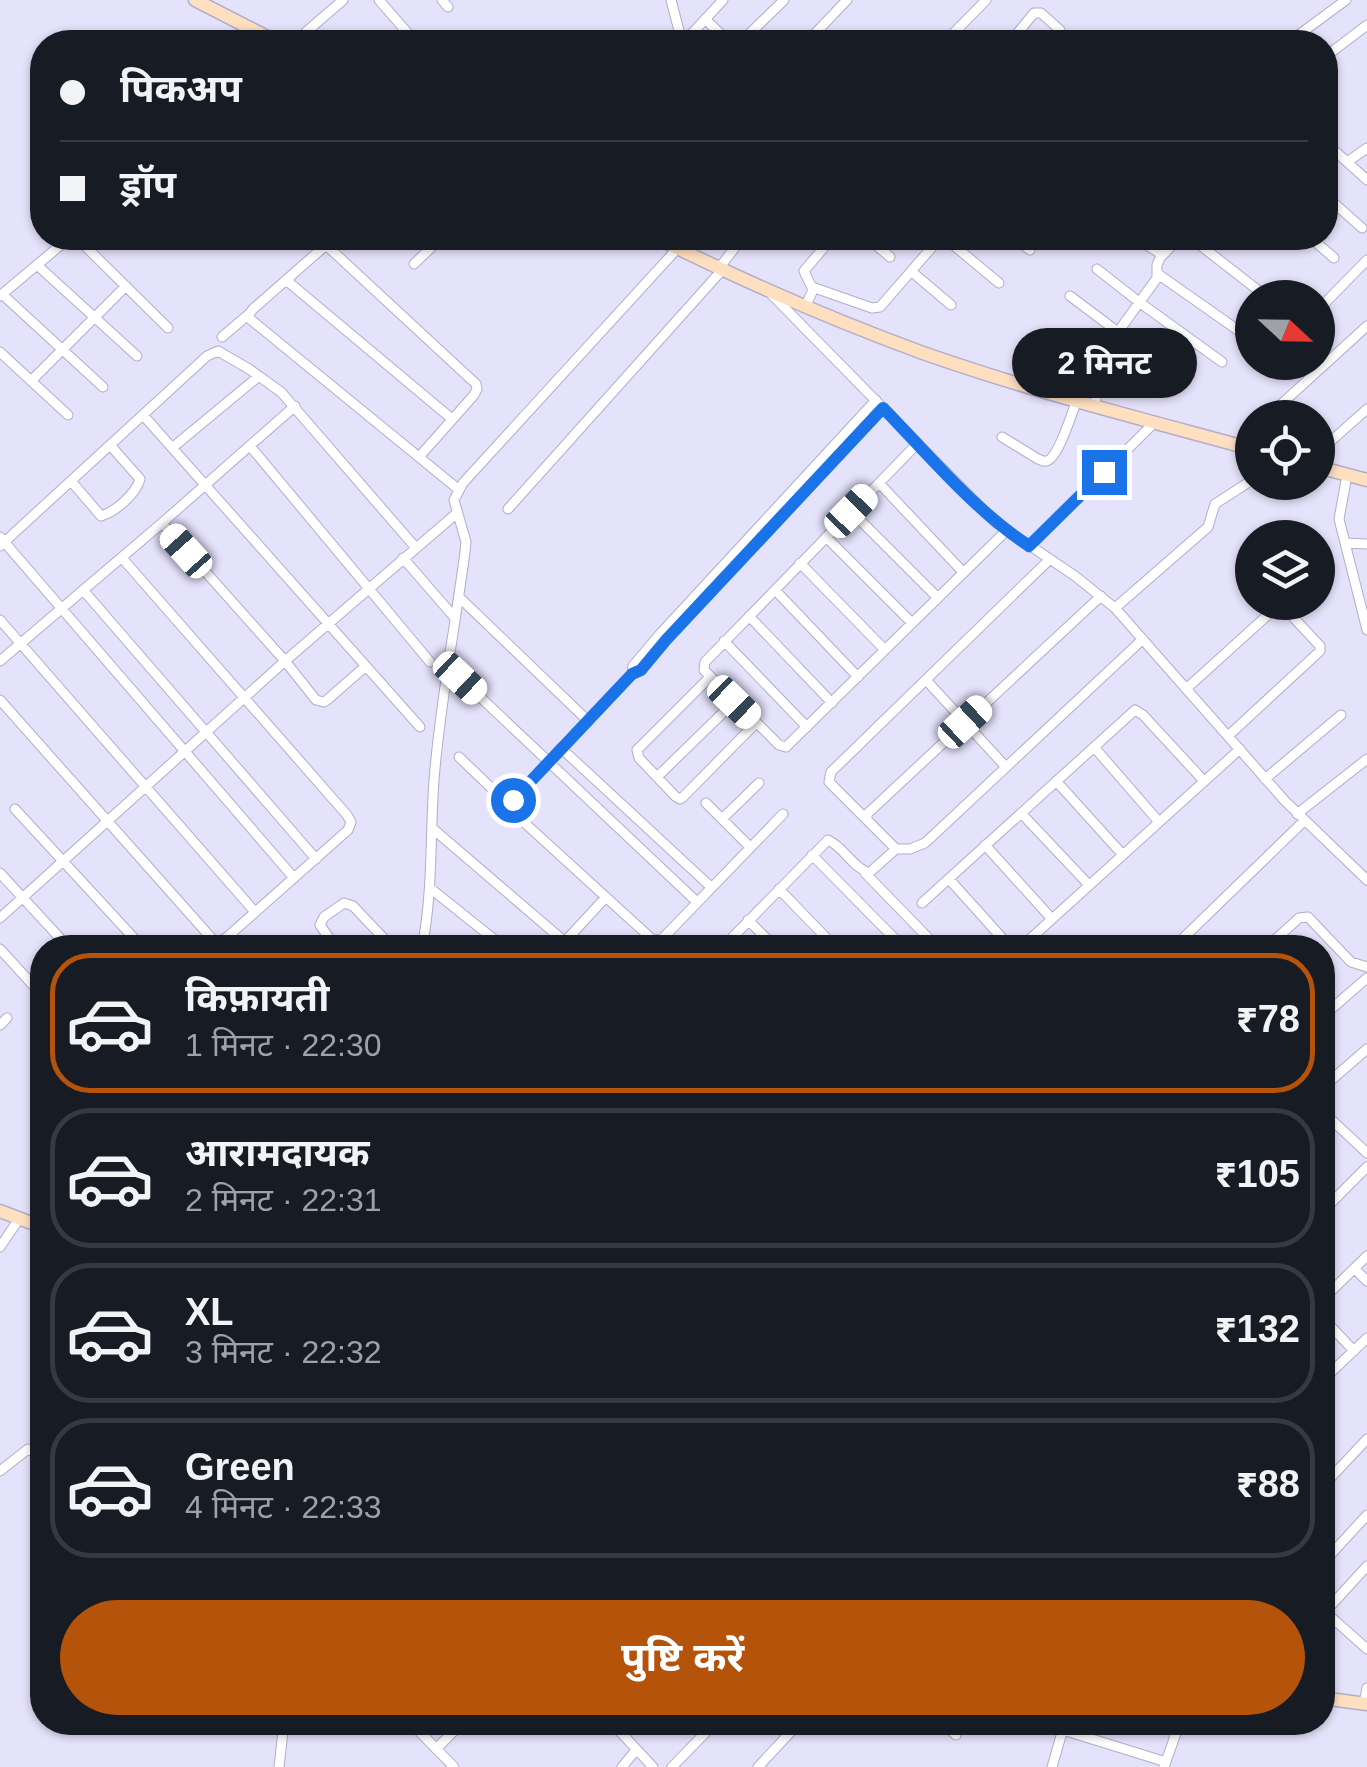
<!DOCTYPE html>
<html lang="hi">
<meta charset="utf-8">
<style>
:root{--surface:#171b24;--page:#20242c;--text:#f1f3f6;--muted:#9ea1a6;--line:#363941;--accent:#b45309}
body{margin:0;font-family:Arial,"Noto Sans Devanagari",sans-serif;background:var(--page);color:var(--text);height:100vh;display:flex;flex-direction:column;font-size:38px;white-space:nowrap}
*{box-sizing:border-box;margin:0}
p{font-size:32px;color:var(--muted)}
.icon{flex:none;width:55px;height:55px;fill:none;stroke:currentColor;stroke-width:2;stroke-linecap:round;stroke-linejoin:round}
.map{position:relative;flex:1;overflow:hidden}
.drawer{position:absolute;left:30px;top:935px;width:1305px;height:800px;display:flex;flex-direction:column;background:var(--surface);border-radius:40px;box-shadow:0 2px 8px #0004}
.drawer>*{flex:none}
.top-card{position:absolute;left:30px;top:30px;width:1308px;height:220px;border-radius:40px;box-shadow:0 2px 8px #0004;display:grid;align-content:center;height:220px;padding:0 30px;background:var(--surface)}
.needle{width:65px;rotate:112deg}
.tools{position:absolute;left:1235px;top:280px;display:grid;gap:20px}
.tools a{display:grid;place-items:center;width:100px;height:100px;border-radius:50%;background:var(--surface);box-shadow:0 2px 8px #0004;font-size:50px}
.end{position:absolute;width:45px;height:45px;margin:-22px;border:12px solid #1a73e8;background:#fff;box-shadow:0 0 0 5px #fff}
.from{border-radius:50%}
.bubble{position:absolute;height:70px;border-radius:35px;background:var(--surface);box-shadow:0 2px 8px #0004;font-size:32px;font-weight:700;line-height:70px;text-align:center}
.car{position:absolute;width:30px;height:60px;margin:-30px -15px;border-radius:12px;box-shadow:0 0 8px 2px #0007;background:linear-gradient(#fff 24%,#345 0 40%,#fff 0 76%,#345 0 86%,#fff 0)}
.top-card b{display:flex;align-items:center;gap:35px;height:95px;font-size:38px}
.top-card b+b{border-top:2px solid var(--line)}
.top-card i{width:25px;height:25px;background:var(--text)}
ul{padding:18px 0 0;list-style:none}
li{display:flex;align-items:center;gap:30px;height:140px;margin:0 20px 15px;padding:0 10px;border:5px solid var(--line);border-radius:40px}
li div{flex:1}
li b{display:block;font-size:38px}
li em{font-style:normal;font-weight:700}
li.active{border-color:var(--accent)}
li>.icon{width:90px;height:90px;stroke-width:1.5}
.action{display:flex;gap:20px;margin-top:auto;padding:20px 30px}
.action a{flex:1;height:115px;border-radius:60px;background:var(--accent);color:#fff;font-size:40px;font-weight:700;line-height:115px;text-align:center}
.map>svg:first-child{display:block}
</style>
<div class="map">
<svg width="1367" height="1767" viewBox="0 0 1367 1767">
<rect width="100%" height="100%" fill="#e5e2fb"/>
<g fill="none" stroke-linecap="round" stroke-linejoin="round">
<!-- street casing -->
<g stroke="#b1adcb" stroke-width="11">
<path id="street" d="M379,0L412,38
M442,0L448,7
M671,0L682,42
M705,19L729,42
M299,42L306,32L343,0
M684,42L723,0
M741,42L784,0
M807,42L847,0
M945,42L986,0
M1007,42L1016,35L1034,13H1041L1060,30
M1289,42L1346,0
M1325,57L1367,25
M1325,142L1367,180
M1347,162L1367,148
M1325,195L1362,228
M77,238L168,328
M334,238L253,309L249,314L250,319L458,489
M868,238L890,257
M945,238L999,283
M1014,238L1030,250
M1135,238L1163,255
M1191,238L1268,298
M1311,238L1334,258
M326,245L476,384L477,389L474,395L419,457
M414,264L441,238
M37,265L137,356
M720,267L742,238
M1097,269L1139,302L1222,362
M912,272L951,305
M1158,274L1249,338
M286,280L452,419
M812,287L872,308L880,307L940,238
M2,294L103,387
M772,295L995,522L1075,576L1115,608L1285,801L1367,880
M0,296L69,238
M1070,296L1118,332
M806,305L813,290L804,271L832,238
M1318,310L1367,260
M1043,336L1108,354
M222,337L249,314
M0,352L68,415
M31,381L126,286
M1094,405L1106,360L1118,332L1157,278V265L1160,258L1179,238
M143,415L420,727
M1266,418L1367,326
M1002,437L1038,459C1041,460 1043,462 1046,461C1058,460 1072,412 1077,400
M918,443L705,662L704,670L779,745L786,747L1006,531
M1318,444L1331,441L1367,409
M250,446L430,662
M172,448L259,376
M1347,475L1339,519L1367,630
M71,481L101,516C115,512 136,494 140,479L110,445
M879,483L963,572
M508,509L723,269
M851,511L938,598
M162,523L285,661L316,700L324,702L327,700L366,666
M0,537L294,878
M826,537L912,623
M1345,543L1367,544
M0,546L207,356L218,351L249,369L281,392L416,548
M1029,547L1155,422
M403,558L455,618
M800,563L885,650
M1318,571L1319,569
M83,590L316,859
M775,590L858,677
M459,597L587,720
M1115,608L1208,527L1215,504L1252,480
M749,616L832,703
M0,620L255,912
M724,641L807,727
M0,661L162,523L295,406
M632,674L633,666L660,634L876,400
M710,677L637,750L639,758L675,796L680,799L683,797L756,723
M460,678L697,902
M926,680L1006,767
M1186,689L1282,602
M0,700L214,941H220L226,938L348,830L351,822L347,815L122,558
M1228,736L1320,651V646L1279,602
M1094,747L1159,822
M561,748L711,887
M459,757L509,805
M657,777L734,702
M1265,779L1341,715
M1056,781L1123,855
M706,803L750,847
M15,809L143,948
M1021,813L1089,885
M783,814L663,938L654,941L516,815L509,805L632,674L641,670L666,640L883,408
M1297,814L1367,759
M722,819L759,783
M867,820L829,782L831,772L1050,559
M432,828L572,948
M985,845L1052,919
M896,849L867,820V814L1101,596
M812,855L904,948
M0,873L69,948
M865,873L938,948
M949,879L1011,948
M430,888L505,948
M779,889L836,948
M922,903L1135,710L1143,715L1204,781
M0,918L285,661L457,513
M748,920L776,948
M336,948L320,925L324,917L344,903L353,906L393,948
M422,948C433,892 430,836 434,780C440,703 455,628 465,552L466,542L454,500L463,483L687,238
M559,948L606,897
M722,948L828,840C844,847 852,867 869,873L896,849H910L925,843L1143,639
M1020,948L1240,749
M1173,948L1304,821
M1266,948L1299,918L1308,917L1351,962L1367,967
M0,949L42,995
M1322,1017L1367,978
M0,1025L7,1018
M1322,1088L1367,1049
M1322,1111L1367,1153
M1322,1212L1367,1167
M0,1247L19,1219
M1355,1269L1367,1281
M1322,1300L1367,1256
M1322,1317L1354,1351
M1322,1381L1367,1338
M0,1471L28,1449L42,1455
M1322,1487L1367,1439
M1322,1564L1367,1515
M1322,1609L1367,1649
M1325,1612L1367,1566
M1364,1703L1367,1688
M410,1722L454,1767
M611,1722L653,1767
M941,1722L956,1735
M1063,1730L1166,1762
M436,1749L463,1722
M279,1767L284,1722
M622,1767L636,1750
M672,1767L716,1722
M758,1767L800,1722
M1052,1767L1065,1722
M1164,1767L1180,1722"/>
</g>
<!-- secondary casing -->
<g stroke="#b1adcb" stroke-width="15">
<path id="secondary" d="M195,0L277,42
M657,238C743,281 833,320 923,353C1031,391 1142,419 1252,449
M1318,467L1367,480
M0,1211L42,1227
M1322,1698L1367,1704"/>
</g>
<!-- street -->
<use href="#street" stroke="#fff" stroke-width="9"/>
<!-- secondary -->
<use href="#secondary" stroke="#fedfc0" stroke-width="12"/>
</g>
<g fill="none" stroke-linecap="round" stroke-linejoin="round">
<!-- route -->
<path stroke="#1a73e8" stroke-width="12" d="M513,800L632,674L641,670L666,640L883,408C929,455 973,509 1029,546L1104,472"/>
</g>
</svg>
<div class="tools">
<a><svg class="needle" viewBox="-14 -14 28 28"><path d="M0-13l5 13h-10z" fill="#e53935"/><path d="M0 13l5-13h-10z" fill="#9ea1a6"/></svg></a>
<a><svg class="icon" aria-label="locate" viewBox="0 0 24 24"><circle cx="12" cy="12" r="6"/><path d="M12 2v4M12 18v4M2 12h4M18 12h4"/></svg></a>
<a><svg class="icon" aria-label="layers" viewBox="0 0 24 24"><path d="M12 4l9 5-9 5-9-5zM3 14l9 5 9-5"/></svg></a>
</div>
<i class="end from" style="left:513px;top:800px"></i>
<i class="end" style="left:1104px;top:472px"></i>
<div class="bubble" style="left:1012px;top:328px;width:185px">2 मिनट</div>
<i class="car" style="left:851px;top:511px;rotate:44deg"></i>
<i class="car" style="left:186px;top:551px;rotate:318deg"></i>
<i class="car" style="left:460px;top:678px;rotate:133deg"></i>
<i class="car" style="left:734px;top:702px;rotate:134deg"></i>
<i class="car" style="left:965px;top:722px;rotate:47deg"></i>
<div class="top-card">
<b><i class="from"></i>पिकअप</b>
<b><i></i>ड्रॉप</b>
</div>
<section class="drawer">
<ul>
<li class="active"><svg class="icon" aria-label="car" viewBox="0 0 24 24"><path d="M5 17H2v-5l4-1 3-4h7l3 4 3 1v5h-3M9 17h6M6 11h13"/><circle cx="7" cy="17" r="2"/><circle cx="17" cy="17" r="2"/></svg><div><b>किफ़ायती</b><p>1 मिनट · 22:30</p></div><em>₹78</em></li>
<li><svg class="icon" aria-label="car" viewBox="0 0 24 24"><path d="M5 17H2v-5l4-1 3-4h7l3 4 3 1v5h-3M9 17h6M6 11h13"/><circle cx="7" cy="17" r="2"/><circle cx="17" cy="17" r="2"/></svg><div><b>आरामदायक</b><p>2 मिनट · 22:31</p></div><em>₹105</em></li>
<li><svg class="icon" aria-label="car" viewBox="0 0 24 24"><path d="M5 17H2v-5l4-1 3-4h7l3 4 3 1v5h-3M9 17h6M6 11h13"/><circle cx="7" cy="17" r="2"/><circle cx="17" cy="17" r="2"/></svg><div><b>XL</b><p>3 मिनट · 22:32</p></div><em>₹132</em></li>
<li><svg class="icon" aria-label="car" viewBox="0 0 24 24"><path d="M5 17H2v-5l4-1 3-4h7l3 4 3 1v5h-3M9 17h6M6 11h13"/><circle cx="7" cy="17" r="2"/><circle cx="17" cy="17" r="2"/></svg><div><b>Green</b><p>4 मिनट · 22:33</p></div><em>₹88</em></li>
</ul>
<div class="action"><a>पुष्टि करें</a></div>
</section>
</div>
